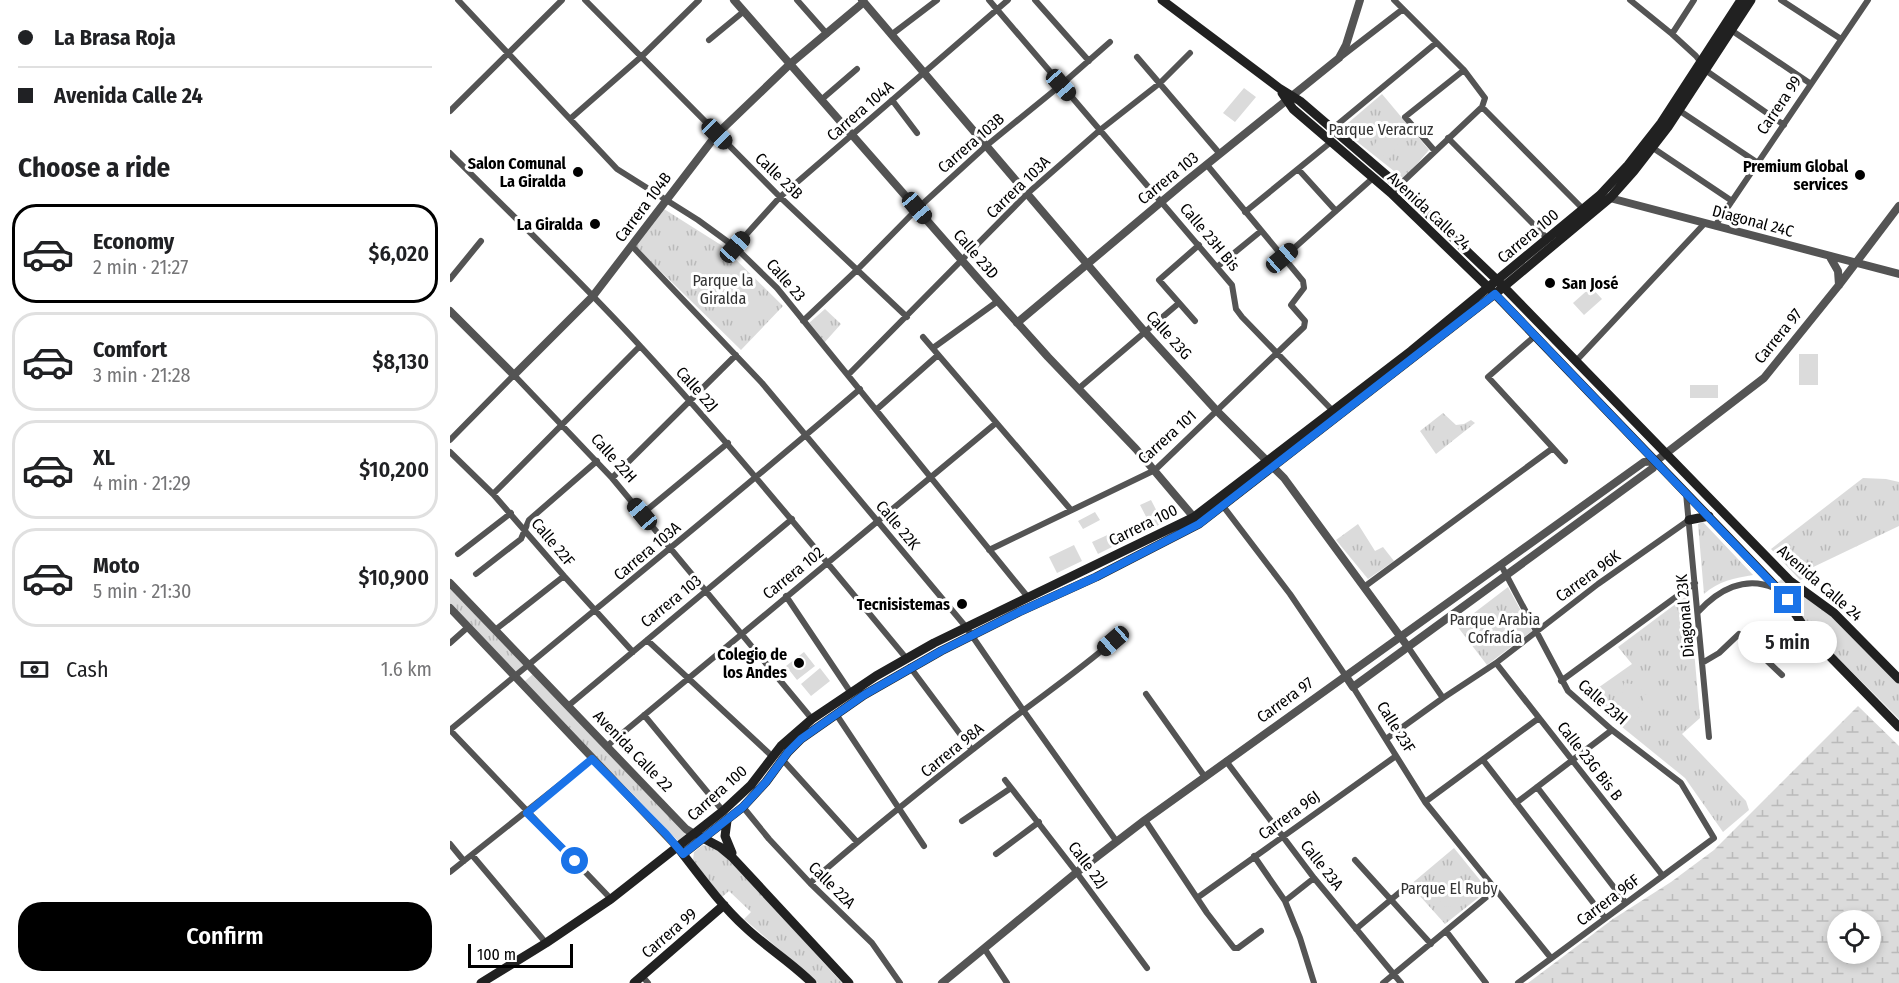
<!DOCTYPE html>
<meta charset="utf-8">
<style>
:root{--surface:#fff;--page:#f6f6f6;--text:#202124;--muted:#757577;--line:#e0e0e0;--accent:#000}
body{margin:0;font-family:"Fira Sans Condensed",sans-serif;background:var(--page);color:var(--text);height:100vh;display:flex;flex-direction:column;font-size:22px;white-space:nowrap}
*{box-sizing:border-box;margin:0}
p{font-size:20px;color:var(--muted)}
.icon{flex:none;width:33px;height:33px;fill:none;stroke:currentColor;stroke-width:2;stroke-linecap:round;stroke-linejoin:round}
.map{position:relative;flex:1;overflow:hidden}
.panel{display:flex;flex-direction:column;background:var(--surface);width:450px}
.panel>*{flex:none}
.hud{display:grid;align-content:center;height:132px;padding:0 18px;background:var(--surface)}
.fabs{position:absolute;left:1377px;top:910px;display:grid;gap:12px}
.fabs a{display:grid;place-items:center;width:54px;height:54px;border-radius:50%;background:var(--surface);box-shadow:0 3px 9px #0003;font-size:30px}
.scale{position:absolute;left:18px;bottom:15px;width:105px;box-sizing:border-box;padding-left:6px;border:3px solid #000;border-top:0;font-size:16px;line-height:21px;white-space:nowrap;color:#000;-webkit-text-stroke:4px #fff;paint-order:stroke}
.end{position:absolute;width:27px;height:27px;margin:-14px;border:8px solid #1a73e8;background:#fff;box-shadow:0 0 0 3px #fff}
.from{border-radius:50%}
.bubble{position:absolute;height:42px;border-radius:21px;background:var(--surface);box-shadow:0 3px 9px #0003;font-size:20px;font-weight:600;line-height:42px;text-align:center}
.car{position:absolute;width:18px;height:36px;margin:-18px -9px;border-radius:8px;box-shadow:0 0 4px 2px #0007;background:linear-gradient(#222 24%,#8ab4d8 0 40%,#222 0 76%,#8ab4d8 0 86%,#222 0)}
.hud b{display:flex;align-items:center;gap:21px;height:57px;font-size:22px}
.hud b+b{border-top:2px solid var(--line)}
.hud i{width:15px;height:15px;background:var(--text)}
ul{padding:0;list-style:none}
li{display:flex;align-items:center;gap:18px;height:99px;margin:0 12px 9px;padding:0 6px;border:3px solid var(--line);border-radius:24px}
li div{flex:1}
li b{display:block;font-size:22px}
li em{font-style:normal;font-weight:600}
li.current{border-color:var(--accent)}
li>.icon{width:54px;height:54px;stroke-width:1.5}
h2{padding:0 18px;font-size:27px;line-height:72px}
.pay{display:flex;align-items:center;gap:15px;height:66px;padding:0 18px;font-size:22px}
.pay p{margin-inline-start:auto}
.cta{display:flex;gap:12px;margin-top:auto;padding:12px 18px}
.cta a{flex:1;height:69px;border-radius:24px;background:var(--accent);color:#fff;font-size:24px;font-weight:600;line-height:69px;text-align:center}
main{display:flex;flex:1;min-height:0}
.map>svg:first-child{display:block}
</style>
<main>
<section class="panel">
<div class="hud">
<b><i class="from"></i>La Brasa Roja</b>
<b><i></i>Avenida Calle 24</b>
</div>
<h2>Choose a ride</h2>
<ul>
<li class="current"><svg class="icon" aria-label="car" viewBox="0 0 24 24"><path d="M5 17H2v-5l4-1 3-4h7l3 4 3 1v5h-3M9 17h6M6 11h13"/><circle cx="7" cy="17" r="2"/><circle cx="17" cy="17" r="2"/></svg><div><b>Economy</b><p>2 min · 21:27</p></div><em>$6,020</em></li>
<li><svg class="icon" aria-label="car" viewBox="0 0 24 24"><path d="M5 17H2v-5l4-1 3-4h7l3 4 3 1v5h-3M9 17h6M6 11h13"/><circle cx="7" cy="17" r="2"/><circle cx="17" cy="17" r="2"/></svg><div><b>Comfort</b><p>3 min · 21:28</p></div><em>$8,130</em></li>
<li><svg class="icon" aria-label="car" viewBox="0 0 24 24"><path d="M5 17H2v-5l4-1 3-4h7l3 4 3 1v5h-3M9 17h6M6 11h13"/><circle cx="7" cy="17" r="2"/><circle cx="17" cy="17" r="2"/></svg><div><b>XL</b><p>4 min · 21:29</p></div><em>$10,200</em></li>
<li><svg class="icon" aria-label="car" viewBox="0 0 24 24"><path d="M5 17H2v-5l4-1 3-4h7l3 4 3 1v5h-3M9 17h6M6 11h13"/><circle cx="7" cy="17" r="2"/><circle cx="17" cy="17" r="2"/></svg><div><b>Moto</b><p>5 min · 21:30</p></div><em>$10,900</em></li>
</ul>
<div class="pay"><svg class="icon" aria-label="cash" viewBox="0 0 24 24"><path d="M3 7h18v10H3z"/><circle cx="12" cy="12" r="2"/></svg>Cash<p>1.6 km</p></div>
<div class="cta"><a>Confirm</a></div>
</section>
<div class="map">
<svg width="1449" height="983" viewBox="0 0 1449 983">
<defs>
<pattern id="grass-tufts" width="24" height="20" patternUnits="userSpaceOnUse" patternTransform="scale(1.5)"><rect width="24" height="20" fill="#dbdbdb"/><path d="M3 7l-1-3M5 7V3M7 7l1-3M15 17l-1-3M17 17v-4M19 17l1-3" fill="none" stroke="#bababa"/></pattern>
<pattern id="wetland-marsh" width="20" height="14" patternUnits="userSpaceOnUse" patternTransform="scale(1.5)"><rect width="20" height="14" fill="#dbdbdb"/><path d="M1 5h8M5 5V1M11 12h8M15 12V8" fill="none" stroke="#bababa"/></pattern>
</defs>
<rect width="100%" height="100%" fill="#fff"/>
<!-- grass -->
<path fill="url(#grass-tufts)" d="M932,94L979,150L954,179L891,129Z
M214,209L271,245L333,306L291,350L185,246Z
M375,309L391,324L374,343L359,323Z
M993,413L1006,425L1014,424L1021,420L1025,423L986,454L970,431Z
M1413,478L1436,479L1449,482V526L1357,570L1361,576L1350,580L1321,549Z
M1253,522L1303,575C1284,578 1269,581 1254,594L1248,524Z
M908,524L925,551L933,547L944,561L918,579L886,540Z
M1332,579L1348,592L1380,614L1449,684V719L1364,634L1328,582Z
M1058,587L1082,631L1037,665L1007,626Z
M0,588L74,665L65,673L0,603Z
M1239,594L1250,718L1232,734L1296,801L1299,810L1273,832L1235,778L1135,697L1182,664L1168,647Z
M83,674L237,833L228,841L74,682Z
M253,845L261,846L278,857L392,983H368L294,919L301,912L279,891L272,897L243,860L244,852Z
M1004,848L1038,890L995,924L960,885Z"/>
<!-- wetland -->
<path fill="url(#wetland-marsh)" fill-rule="evenodd" d="M1408,706L1449,746V983H1078L1163,919L1221,882L1264,850ZM1388,921H1420V954H1388Z"/>
<!-- pitch -->
<path fill="#dbdbdb" d="M794,88L806,97L785,122L773,113Z
M936,125L953,135L939,159L922,149Z
M265,276H284L283,307H265Z
M1141,287L1152,299L1134,315L1123,303Z
M289,296H307V326H289Z
M1349,354H1368V385H1349Z
M1240,385H1268V398H1240Z
M701,500L713,523L702,528L690,505Z
M645,512L650,520L633,529L628,521Z
M664,532L670,543L648,554L642,542Z
M624,545L632,561L607,573L599,557Z
M1039,604L1051,620L1027,638L1015,622Z
M1055,624L1067,639L1042,658L1030,643Z
M354,652L365,666L347,680L336,666Z
M370,668L380,681L361,696L351,684Z
M1174,683L1192,685L1187,717L1169,715Z
M1194,694L1208,696L1204,720L1191,718Z
M991,882H1006L1005,907L990,906Z"/>
<g fill="none" stroke-linecap="round" stroke-linejoin="round">
<!-- minor -->
<path stroke="#545454" stroke-width="6" d="M8,0L167,169L248,220L285,247L327,288L577,596
M135,0L330,197L457,317
M347,0L377,34
M539,0L782,285L786,309L792,317L883,411
M585,0L639,61
M1180,0L1222,34L1246,56L1258,72L1334,125
M1331,0L1391,39
M1281,30L1361,84
M1222,34L1244,0
M441,35L487,0
M259,40L293,12
M892,56L953,9
M687,57L770,154
M371,100L407,69
M442,100L467,133
M1032,107L1133,209
M0,111L112,0
M1230,111L1308,163
M120,119L192,56L249,0
M882,129L986,43
M998,138L1098,239
M1203,148L1282,201
M984,150L955,117L1014,70
M0,153C64,217 130,280 191,347C283,447 369,553 456,658
M848,169L886,211
M941,193L1032,107L1035,98L1014,70L944,0
M795,212L881,142
M1265,226L1418,0
M182,246L312,383L516,627L573,710L667,842
M285,247L330,197L558,0
M833,258L923,178
M767,267L811,231
M0,279L31,241
M353,321L407,270L467,209L536,146L611,85L660,42
M745,321L709,280L749,245
M1085,336L1038,377L1115,461
M473,337L621,510
M483,348L548,301
M1126,361L1255,223
M398,375L578,193L650,130L710,83L740,53
M628,389L729,303
M426,410L488,355
M0,440L64,375L162,478L362,719
M0,452L43,494L114,576L183,652
M162,478L286,355
M1236,493L1259,737
M43,494L190,346
M773,506L840,594L895,675
M192,514L278,443
M539,550L705,470L854,327L855,321L841,305L854,288L853,281L757,165
M8,554L61,513
M1051,565L1118,691L1162,730L1231,783L1264,838L1068,983
M26,574L71,539L79,520L147,461
M914,587L1103,448
M336,596L401,693
M1248,612C1268,590 1295,575 1324,588
M45,630L114,576
M197,640L323,757
M0,643L18,627
M958,647L993,698
M1046,663L1213,876
M1252,663L1269,653L1289,634L1332,675
M460,667L522,750
M1111,681L1245,583
M903,687L975,802L1101,958
M696,694L755,777
M118,706L342,519
M386,714L474,846
M194,715L273,811
M0,730C136,616 275,505 410,389
M0,730L161,899
M936,739L993,698L1046,663L1148,584L1239,520
M157,746L546,423
M332,759L407,842
M1033,760L1155,918
M776,761L864,878L951,983
M555,780L624,869L697,968
M1087,787L1176,903
M975,802L1089,718
M1066,803L1162,730
M293,807L319,839L360,883L422,943L450,983
M695,820L757,913L784,948H788L811,931
M512,821L561,788
M0,844L14,861
M546,854L589,822
M22,855L96,943
M804,856L835,901L850,938L864,983
M905,860L981,944
M0,872L142,759
M360,883C425,826 493,772 562,719C596,693 631,669 663,641
M747,898L946,756
M835,901L864,878
M906,929L956,887
M996,931L1036,983
M534,948L557,983
M192,976L198,983
M933,983L1045,890"/>
<!-- tertiary -->
<path stroke="#545454" stroke-width="8" d="M284,0L530,281L598,357L686,449L747,521
M412,0L695,332L766,410L834,478L958,647
M1156,197L1449,274
M1380,257L1388,271L1389,285
M0,311L64,375L143,296L267,134L340,64L414,2
M567,323L735,182L889,58L896,45L910,0
M0,583L236,829L244,834
M0,608L227,847
M895,675L903,687L1203,468L1206,461L1314,378L1389,285L1449,206
M492,983L627,872L695,820L1194,462L1206,461"/>
<!-- secondary -->
<path stroke="#212121" stroke-width="9" d="M712,0L829,88L850,101L949,186L1048,281L1340,581L1384,613L1449,679
M832,93L843,109L941,193L1039,288L1331,592L1354,627L1365,641L1449,727
M1239,520L1259,516
M277,821L275,836L282,853
M249,836L270,847L282,857L399,983
M229,849C250,876 270,904 295,927C316,947 341,962 362,983
M233,854L293,807L316,782L338,752L351,739L414,695L491,651L569,612L646,577L749,524L1045,294L1160,198L1184,171L1218,127L1301,0
M31,983L96,943L161,899L273,811L301,785L331,746L362,719L426,676L484,643L744,517L961,351L1150,195L1178,165L1211,123L1291,0
M184,983L274,905"/>
</g>
<g fill="none" stroke-linecap="round" stroke-linejoin="round">
<!-- route -->
<path stroke="#1a73e8" stroke-width="8" d="M125,861L77,813L142,759L216,834L233,854L293,807L316,782L338,752L351,739L414,695L491,651L569,612L646,577L749,524L1045,294L1338,600"/>
</g>
<!-- markers -->
<g fill="#000" stroke="#fff" stroke-width="2">
<circle cx="128" cy="172" r="6"/>
<circle cx="1410" cy="175" r="6"/>
<circle cx="145" cy="224" r="6"/>
<circle cx="1100" cy="283" r="6"/>
<circle cx="512" cy="604" r="6"/>
<circle cx="349" cy="663" r="6"/>
</g>
<g text-anchor="middle" dominant-baseline="central" stroke-width="6" stroke-linejoin="round" paint-order="stroke">
<!-- street labels -->
<g font-size="16" fill="#000" stroke="#fff">
<text transform="translate(1329 105) rotate(-56)">Carrera 99</text>
<text transform="translate(410 111) rotate(-41)">Carrera 104A</text>
<text transform="translate(521 143) rotate(-41)">Carrera 103B</text>
<text transform="translate(329 176) rotate(44)">Calle 23B</text>
<text transform="translate(718 178) rotate(-39)">Carrera 103</text>
<text transform="translate(568 187) rotate(-44)">Carrera 103A</text>
<text transform="translate(193 207) rotate(-53)">Carrera 104B</text>
<text transform="translate(979 211) rotate(43)">Avenida Calle 24</text>
<text transform="translate(1303 221) rotate(15)">Diagonal 24C</text>
<text transform="translate(1078 236) rotate(-40)">Carrera 100</text>
<text transform="translate(760 237) rotate(50)">Calle 23H Bis</text>
<text transform="translate(526 254) rotate(49)">Calle 23D</text>
<text transform="translate(336 280) rotate(49)">Calle 23</text>
<text transform="translate(719 335) rotate(48)">Calle 23G</text>
<text transform="translate(1328 336) rotate(-51)">Carrera 97</text>
<text transform="translate(247 389) rotate(48)">Calle 22J</text>
<text transform="translate(717 437) rotate(-42)">Carrera 101</text>
<text transform="translate(164 458) rotate(48)">Calle 22H</text>
<text transform="translate(448 525) rotate(50)">Calle 22K</text>
<text transform="translate(693 525) rotate(-26)">Carrera 100</text>
<text transform="translate(103 542) rotate(50)">Calle 22F</text>
<text transform="translate(197 551) rotate(-40)">Carrera 103A</text>
<text transform="translate(343 573) rotate(-39)">Carrera 102</text>
<text transform="translate(1138 576) rotate(-36)">Carrera 96K</text>
<text transform="translate(1370 583) rotate(41)">Avenida Calle 24</text>
<text transform="translate(221 601) rotate(-39)">Carrera 103</text>
<text transform="translate(1235 616) rotate(-95)">Diagonal 23K</text>
<text transform="translate(835 700) rotate(-36)">Carrera 97</text>
<text transform="translate(1153 702) rotate(41)">Calle 23H</text>
<text transform="translate(946 727) rotate(58)">Calle 23F</text>
<text transform="translate(502 750) rotate(-39)">Carrera 98A</text>
<text transform="translate(183 751) rotate(46)">Avenida Calle 22</text>
<text transform="translate(1140 761) rotate(52)">Calle 23G Bis B</text>
<text transform="translate(267 793) rotate(-42)">Carrera 100</text>
<text transform="translate(839 815) rotate(-36)">Carrera 96J</text>
<text transform="translate(638 865) rotate(53)">Calle 22J</text>
<text transform="translate(872 865) rotate(52)">Calle 23A</text>
<text transform="translate(382 885) rotate(45)">Calle 22A</text>
<text transform="translate(1158 900) rotate(-37)">Carrera 96F</text>
<text transform="translate(219 933) rotate(-41)">Carrera 99</text>
</g>
<!-- park labels -->
<g font-size="16" fill="#323232" stroke="#fff">
<text x="931" y="129">Parque Veracruz</text>
<text x="273" y="280">Parque la<tspan x="273" dy="18">Giralda</tspan></text>
<text x="1045" y="619">Parque Arabia<tspan x="1045" dy="18">Cofradía</tspan></text>
<text x="999" y="888">Parque El Ruby</text>
</g>
<!-- poi labels -->
<g font-size="16" font-weight="bold" fill="#000" stroke="#fff" text-anchor="end">
<text x="116" y="163">Salon Comunal<tspan x="116" dy="18">La Giralda</tspan></text>
<text x="1398" y="166">Premium Global<tspan x="1398" dy="18">services</tspan></text>
<text x="133" y="224">La Giralda</text>
<text x="1112" y="283" text-anchor="start">San José</text>
<text x="500" y="604">Tecnisistemas</text>
<text x="337" y="654">Colegio de<tspan x="337" dy="18">los Andes</tspan></text>
</g>
</g>
</svg>
<div class="fabs">
<a><svg class="icon" aria-label="locate" viewBox="0 0 24 24"><circle cx="12" cy="12" r="6"/><path d="M12 2v4M12 18v4M2 12h4M18 12h4"/></svg></a>
</div>
<div class="scale">100 m</div>
<i class="end from" style="left:125px;top:861px"></i>
<i class="end" style="left:1338px;top:600px"></i>
<div class="bubble" style="left:1288px;top:621px;width:99px">5 min</div>
<i class="car" style="left:611px;top:85px;rotate:139deg"></i>
<i class="car" style="left:267px;top:134px;rotate:135deg"></i>
<i class="car" style="left:467px;top:208px;rotate:140deg"></i>
<i class="car" style="left:285px;top:247px;rotate:42deg"></i>
<i class="car" style="left:832px;top:258px;rotate:49deg"></i>
<i class="car" style="left:192px;top:514px;rotate:320deg"></i>
<i class="car" style="left:663px;top:641px;rotate:229deg"></i>
</div>
</main>
